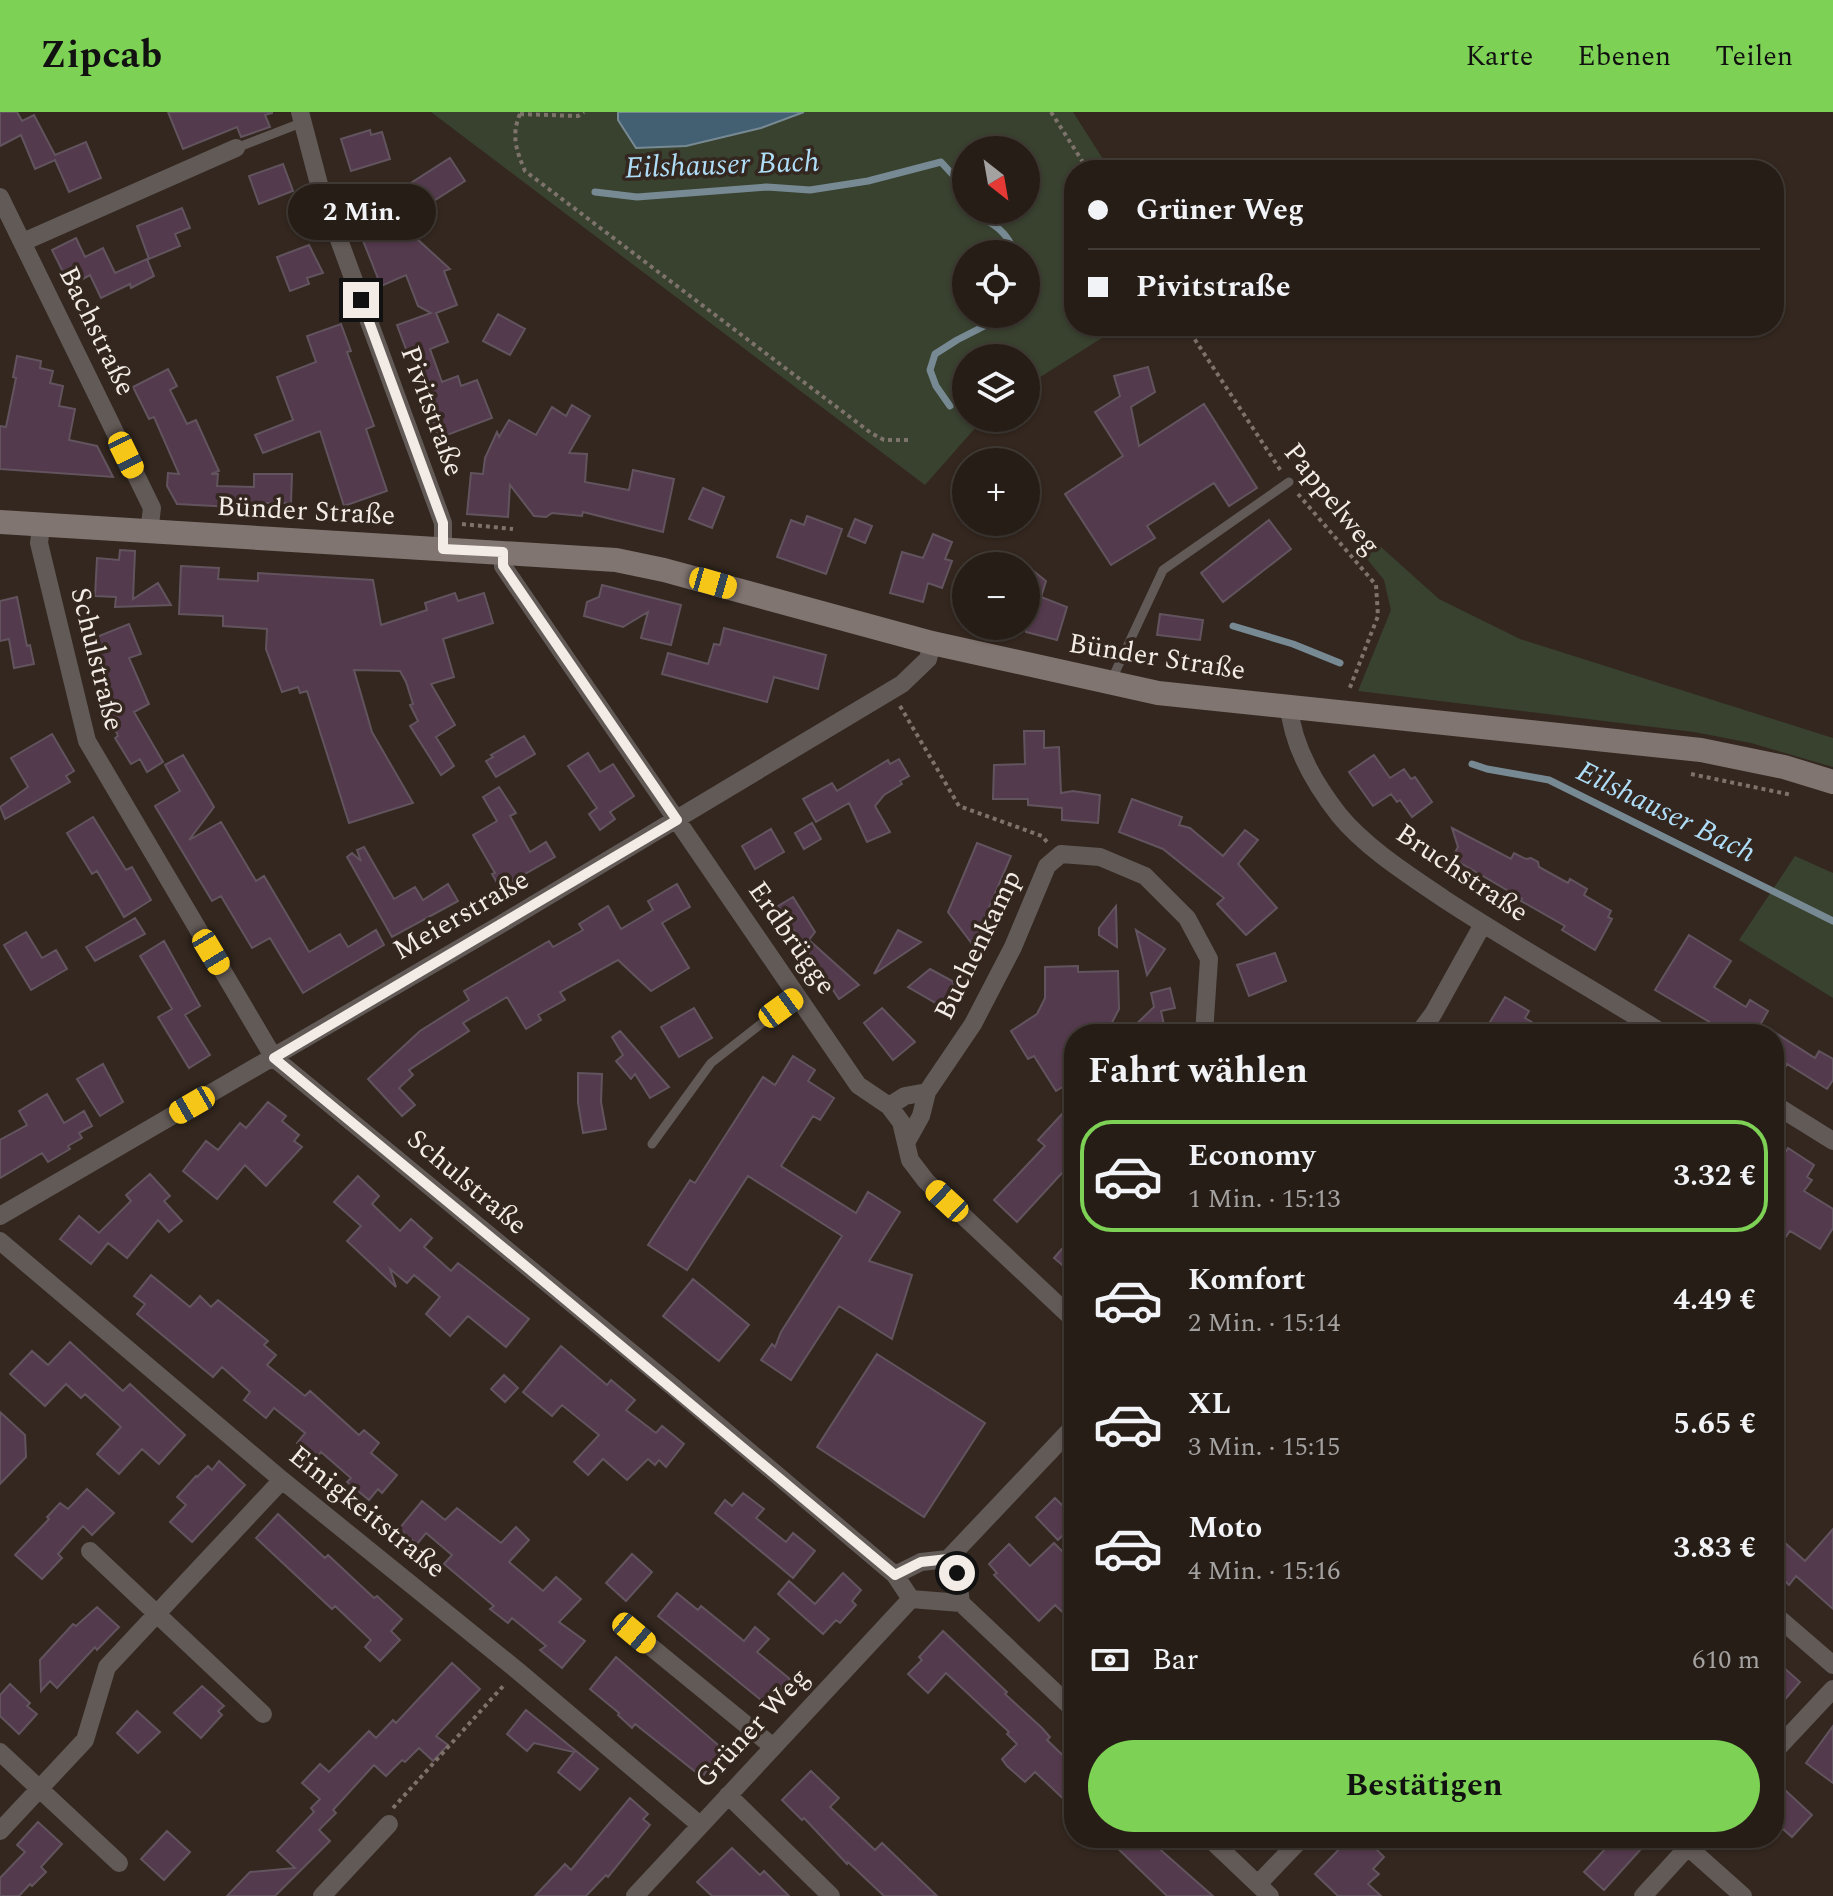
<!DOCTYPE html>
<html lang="de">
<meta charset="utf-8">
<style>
:root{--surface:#261d17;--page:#322a24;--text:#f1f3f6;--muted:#a4a2a1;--line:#423b36;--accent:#7dd154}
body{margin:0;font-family:Spectral,serif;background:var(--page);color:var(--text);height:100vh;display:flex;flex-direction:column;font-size:30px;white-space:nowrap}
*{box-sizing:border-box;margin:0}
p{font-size:26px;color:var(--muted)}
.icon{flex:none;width:44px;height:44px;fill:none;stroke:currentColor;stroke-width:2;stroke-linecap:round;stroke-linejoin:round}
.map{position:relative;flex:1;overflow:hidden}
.sheet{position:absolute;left:1064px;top:912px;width:720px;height:824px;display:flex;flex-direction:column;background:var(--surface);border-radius:32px;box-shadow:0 2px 6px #0004,0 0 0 2px var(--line)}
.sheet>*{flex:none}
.banner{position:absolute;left:1064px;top:48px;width:720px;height:176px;border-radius:32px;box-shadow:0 2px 6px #0004,0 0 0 2px var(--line);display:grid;align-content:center;height:176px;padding:0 24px;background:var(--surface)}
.needle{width:52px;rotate:149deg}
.buttons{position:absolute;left:952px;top:24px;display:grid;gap:16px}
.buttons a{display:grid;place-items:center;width:88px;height:88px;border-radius:50%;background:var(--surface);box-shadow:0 2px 6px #0004,0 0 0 2px var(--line);font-size:40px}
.end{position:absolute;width:36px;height:36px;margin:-18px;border:10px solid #f3ebe5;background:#111;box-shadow:0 0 0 4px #111}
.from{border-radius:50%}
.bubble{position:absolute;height:56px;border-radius:28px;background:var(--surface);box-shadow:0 2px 6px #0004,0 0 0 2px var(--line);font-size:26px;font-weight:700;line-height:56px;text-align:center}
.car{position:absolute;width:24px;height:48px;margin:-24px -12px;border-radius:10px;box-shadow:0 0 6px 2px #0007;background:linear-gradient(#f5c518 24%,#345 0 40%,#f5c518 0 76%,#345 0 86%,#f5c518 0)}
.banner b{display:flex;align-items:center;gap:28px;height:76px;font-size:30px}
.banner b+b{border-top:2px solid var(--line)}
.banner i{width:20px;height:20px;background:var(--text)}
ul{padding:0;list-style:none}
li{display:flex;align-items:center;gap:24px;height:112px;margin:0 16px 12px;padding:0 8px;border:4px solid transparent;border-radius:32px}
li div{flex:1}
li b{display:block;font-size:30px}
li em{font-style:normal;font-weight:700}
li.active{border-color:var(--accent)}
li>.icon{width:72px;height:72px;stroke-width:1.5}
h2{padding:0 24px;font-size:36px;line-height:96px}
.pay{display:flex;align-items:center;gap:20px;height:88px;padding:0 24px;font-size:30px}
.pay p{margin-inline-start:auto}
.primary-button{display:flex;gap:16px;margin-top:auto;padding:16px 24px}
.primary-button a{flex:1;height:92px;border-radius:48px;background:var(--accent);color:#111;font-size:32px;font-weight:700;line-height:92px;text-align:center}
header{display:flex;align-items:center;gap:48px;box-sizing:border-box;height:112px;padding:0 40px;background:var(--accent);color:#111}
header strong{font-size:38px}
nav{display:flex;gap:44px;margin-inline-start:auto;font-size:28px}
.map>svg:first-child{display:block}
</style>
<header>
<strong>Zipcab</strong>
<nav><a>Karte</a><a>Ebenen</a><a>Teilen</a></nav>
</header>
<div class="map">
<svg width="1833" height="1784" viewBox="0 0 1833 1784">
<rect width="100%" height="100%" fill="#33271f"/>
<!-- green -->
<path fill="#39412f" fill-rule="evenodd" d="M431,0H618V8L636,36L686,34L761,16L804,0H1073L1110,58H1074V214H1121L1026,274V246H966V306H984L925,373ZM966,38H1026V98H966ZM966,142H1026V202H966Z
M1362,418L1439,487L1520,527L1833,626V655L1751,631L1694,620L1358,579L1391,498L1384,468L1351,427Z
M1795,744L1833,761V886L1739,828Z"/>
<!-- water -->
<path fill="#426072" stroke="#778a94" stroke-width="2" d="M618,0H804L761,16L686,34L636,36L618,8Z"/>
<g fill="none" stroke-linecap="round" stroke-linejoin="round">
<!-- stream -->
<path stroke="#778a94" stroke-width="7" d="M595,80L637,85L767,75L810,78L868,69L941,50L953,63L966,95
M968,98C990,110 1007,117 1015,142
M950,294L936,274L930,258L935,242L957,228L1008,202
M1233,514L1293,532L1340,551
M1472,652L1487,657L1549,668L1833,809"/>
</g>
<!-- building -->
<path fill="#533a4c" stroke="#62545e" stroke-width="2" d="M0,0H17L22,9L34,3L55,43L86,30L101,66L69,80L55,48L35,57L21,23L0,34Z
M168,0H272V1L265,3L270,15L241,25L237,15L183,37Z
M370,18L371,23L382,20L390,47L351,59L341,27Z
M450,46L465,69L432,90L411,71Z
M283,52L293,79L259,92L249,64Z
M407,83L417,111L405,116L450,157L444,159L457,193L436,201L448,230L430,237L442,270L458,264L461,274L477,268L492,306L439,326L420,276L423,271L412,244L409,245L397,213L431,201L418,194L406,163L381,174L362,126L387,117L376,90L381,94Z
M182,96L190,116L175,122L180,134L149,147L137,114Z
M76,126L85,145L103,136L115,161L147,147L154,164L131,176L130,172L101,186L90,163L70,174L52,138Z
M309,133L323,161L307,166L309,172L290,179L277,145Z
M498,202L525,217L510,243L483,229Z
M341,212L351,239L347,240L374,314L366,317L387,379L344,394L320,319L263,341L255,323L293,308L277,265L316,250L307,224Z
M17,244L41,249L40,256L53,259L50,271L63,274L59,294L75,297L69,328L97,334L113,365L0,357V314L6,315L16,266L13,265Z
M1148,255L1155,280L1131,295L1139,334L1204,292L1257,376L1229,394L1214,371L1147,414L1155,426L1111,453L1065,382L1123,344L1095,300L1120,284L1114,264Z
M168,257L177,274L170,278L187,312L196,308L219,359L211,362H218L217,374L254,375V362H292L291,391H232V395L177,392L167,374L168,361L179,362L154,305L149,307L133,275Z
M572,293L590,304L569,341L587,342L585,370L629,378L633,358L674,367L663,420L583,400L582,404L552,401L546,405L534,404L510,373L508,405L467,402L471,361L483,362L485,346L497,320L499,325L509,308L536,323L552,295L566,304Z
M703,376L724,385L712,416L689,407Z
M807,404L842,417L826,462L777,445L791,408L804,413Z
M855,407L872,414L865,431L848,424Z
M1269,408L1291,437L1223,490L1201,461Z
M933,422L952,430L945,447L952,449L942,476L928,471L923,490L890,481L902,440L923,446Z
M120,438L135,439L133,487L158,471L171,493L115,495L116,485L95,484L97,446L119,448Z
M181,454L219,456L218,467L237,468L258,469V461L373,468L381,513L427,498L425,491L455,481L458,489L484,481L493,511L443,527L454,565L431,572L455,613L436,625L454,654L441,663L410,614L418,609L410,593L413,592L406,570L400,559L354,558L372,620L413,691L349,711L307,579L300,581L298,575L282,580L266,537L267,517L223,514V504L179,502Z
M1031,457L1046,469L1041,485L1067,495L1057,528L1026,520V472Z
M602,473L681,493L671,533L641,526L648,500L623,515L584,504L587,490L599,485Z
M17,485L27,534L30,533L34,552L14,556L9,527L0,529V489Z
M1160,502L1203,508L1200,528L1157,523Z
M129,512L141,542L129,546L149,592L134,600L163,650L147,660L140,647L131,652L115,626L118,624L99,579L108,575L89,528Z
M724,516L826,543L818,577L774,565L767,590L662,562L668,541L708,552L714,532L720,533Z
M1024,619H1044V636L1059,635L1061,681L1073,679L1100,683L1098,711L1062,708V696L1028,693V687H993L994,653L1025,652Z
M52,622L74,659L66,664L70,670L5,707L0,695L28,675L11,646Z
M524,624L535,642L496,665L486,649L493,645L491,643Z
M588,641L600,660L613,652L634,684L610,700L615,707L600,718L589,702L597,696L568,654Z
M183,643L214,695L189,728L221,710L256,769L264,764L309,840L340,822L348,835L376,818L384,833L303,881L270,826L252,836L221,784L212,789L155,694L180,679L165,653Z
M1374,643L1390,666L1404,657L1411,667L1415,665L1432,690L1412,705L1400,688L1397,690L1391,682L1373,694L1349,660Z
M899,647L909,664L900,669L902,672L884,683L875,694L890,720L867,730L849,691L816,710L803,687L832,671L837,679L888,648L890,652Z
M499,675L516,701L510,704L530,740L546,730L555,745L500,776L492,762L495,761L473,723L497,709L483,685Z
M1132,687L1182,705L1179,713L1190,716L1223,744L1245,718L1258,728L1238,752L1277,796L1246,823L1217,792L1224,786L1163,737L1119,720Z
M93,705L126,758L132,755L151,788L124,805L97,759L92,762L67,721Z
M812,711L821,727L804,737L795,721Z
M1452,716L1511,747L1514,741L1526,747L1531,746L1538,750L1539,755L1568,771L1570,767L1587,777L1584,783L1611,799L1608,805L1612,807L1595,838L1562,818L1565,814L1521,789L1522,787L1452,746L1458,735Z
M771,717L784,740L755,757L742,734Z
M977,731L1011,744L973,833L948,800Z
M364,735L394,787L415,775L423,788L448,772L458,789L392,825L347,745L352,741L361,749L357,738Z
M677,772L690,795L662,811L689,856L651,879L618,848L560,880L565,888L538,903L541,908L526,917L507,885L463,911L469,919L409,958L413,963L399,976L415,993L402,1004L368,967L420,919L469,888L464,879L549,829L553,835L583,818L579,812L608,794L621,817L653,798L648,789Z
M793,785L815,820L809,828L859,873L839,887L778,794Z
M1116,794L1117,835L1099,823V816Z
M135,806L145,822L95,849L86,835Z
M898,818L921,830L874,862Z
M1136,818L1165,837L1147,863Z
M26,820L42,846L56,838L67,857L31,878L4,833Z
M1689,823L1731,849L1714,875L1746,895L1750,888L1768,899L1755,922H1730L1655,878Z
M164,829L200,894L185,903L210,943L189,956L158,905L172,897L140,844Z
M1275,841L1286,869L1249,884L1237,853Z
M1078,854V860L1118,859L1119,897L1106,922H1074V968L1056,979L1034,944L1028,947L1011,919L1037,902L1045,886V855Z
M930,857L954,870L941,894L908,875Z
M1170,876L1175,896L1161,899L1166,922H1126L1154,895L1151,881Z
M1505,885L1529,899L1525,906L1552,922H1498L1487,915Z
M694,896L712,926L679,945L661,915Z
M882,896L915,930L893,948L864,911Z
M620,919L669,975L650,986L635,962L631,967L616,949L623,943L612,925Z
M1774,920L1815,946L1819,939L1833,947V968L1827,977L1787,952L1774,973Z
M793,944L815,958L808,969L834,986L820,1008L813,1004L781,1054L856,1101L868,1080L900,1100L869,1149L912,1163L892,1227L839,1194L791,1268L761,1248L772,1232L775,1235L781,1220L842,1124L748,1064L687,1158L648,1133L690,1068L695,1071L763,965L775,973Z
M103,952L123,990L100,1004L77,967Z
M578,961L602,962L601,990L606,1017L583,1021L578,991Z
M47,982L64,1011L84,999L92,1014L79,1021L82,1026L68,1034L70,1037L48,1050L42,1041L0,1066V1028L27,1013L19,999Z
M1074,989V1072L1062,1061L1017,1110L994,1088L1045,1034L1038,1028Z
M268,990L286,1004L282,1009L299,1023L294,1029L302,1035L266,1074L245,1053L217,1087L183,1059L206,1029L218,1038L240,1011L246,1016Z
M1788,1036L1814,1053L1807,1065L1812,1068L1804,1079L1833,1097V1116L1820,1137L1790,1119L1774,1141V1044L1781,1048Z
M150,1062L170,1084L164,1089L182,1109L169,1120L158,1108L127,1146L108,1131L91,1152L60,1127L79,1104L99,1121L131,1089L126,1083Z
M358,1064L379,1084L372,1092L400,1119L411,1107L432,1126L424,1135L451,1159L458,1151L529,1207L506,1235L468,1204L450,1224L426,1202L440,1185L414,1163L407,1171L390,1157L396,1175L347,1129L361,1114L334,1090Z
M1074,1123V1163L1054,1146Z
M151,1163L190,1195L200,1184L211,1195L218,1188L268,1229L264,1233L276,1243L267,1253L305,1284L310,1279L359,1323L364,1318L379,1331L371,1341L397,1363L382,1381L378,1377L369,1388L347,1370L351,1366L321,1340L316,1347L297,1331L305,1321L274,1296L266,1306L244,1288L250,1280L222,1255L213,1265L137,1202L145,1192L134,1184Z
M693,1167L749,1213L719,1249L663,1204Z
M70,1230L123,1279L130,1272L185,1323L159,1352L142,1337L119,1362L97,1342L121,1315L85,1282L81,1286L66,1272L45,1294L10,1262L32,1239L48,1253Z
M561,1234L607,1273L611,1268L635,1288L626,1298L656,1321L662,1314L684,1332L666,1355L659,1348L655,1353L648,1347L627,1368L603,1347L588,1363L574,1350L599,1323L562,1293L552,1304L523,1280Z
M877,1242L985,1311L924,1405L817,1335Z
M504,1263L518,1276L505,1290L491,1277Z
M0,1300L25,1323L26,1345L0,1372Z
M219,1349L245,1373L192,1430L170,1410L186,1393L177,1385L196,1364L197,1365L208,1354L212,1358Z
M87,1377L114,1401L92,1423L83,1414L58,1442L62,1446L42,1467L15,1443L49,1407L47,1405L60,1391L68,1397Z
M743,1381L764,1397L756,1406L786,1430L793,1421L815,1439L793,1466L715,1401L725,1388L732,1394Z
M1055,1386L1074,1405V1412L1058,1428L1036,1405Z
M422,1389L445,1408L457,1396L501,1431L516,1415L529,1428L509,1450L543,1479L556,1465L581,1487L559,1510L585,1529L562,1556L540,1538L546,1534L512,1506L508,1511L490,1497L494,1494L444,1452L452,1443L426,1421L417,1432L399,1417Z
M278,1402L325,1446L328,1443L374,1486L377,1484L402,1507L391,1519L400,1528L380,1549L365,1535L371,1528L335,1494L332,1497L256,1426Z
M1833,1417V1497L1796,1464L1789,1473L1774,1459V1441L1784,1430L1805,1449Z
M1054,1431L1074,1451V1511L1055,1493L1039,1509L994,1463L997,1461L989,1452L1009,1432L1030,1454Z
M632,1442L652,1460L626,1489L606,1471Z
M843,1461L861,1478L852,1489L856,1493L840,1511L836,1508L823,1522L778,1482L789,1469L815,1492Z
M677,1481L698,1498L701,1494L744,1529L755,1515L769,1527L757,1540L790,1567L767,1593L658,1504Z
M97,1495L119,1515L97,1538L95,1535L57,1576L50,1569L41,1579L40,1548L73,1512L76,1514Z
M943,1519L1007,1580L1005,1582L1042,1616L1050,1625L1047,1628L1074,1654V1697L1035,1660L1025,1670L1007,1654L1002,1647L1017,1632L1007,1622L1009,1620L946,1561L928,1581L908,1562L922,1548L919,1545Z
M616,1545L724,1638L702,1665L635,1612L632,1616L618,1603L619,1601L590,1577Z
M1774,1547L1800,1570L1774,1600Z
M452,1551L480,1577L436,1624L448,1633L433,1649L419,1636L405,1650L402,1648L386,1664L374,1653L333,1698L336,1701L319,1718L330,1729L275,1784H227L250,1760L295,1756L277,1739L314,1700L311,1696L320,1687L302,1671L320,1652L329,1660L369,1619L376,1626L393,1608L396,1611Z
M10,1572L30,1591L27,1594L37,1602L19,1622L0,1604V1583Z
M202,1574L224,1594L218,1599L222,1603L201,1626L174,1601Z
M526,1598L598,1657L580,1678L558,1660L574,1640L534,1631L527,1639L507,1622Z
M137,1599L160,1620L138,1641L117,1621Z
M1833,1614V1671L1806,1651Z
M811,1659L839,1686L830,1695L875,1738L882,1731L937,1784H884L848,1750L847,1752L804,1706L802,1708L782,1688Z
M1785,1678L1812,1703L1792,1725L1774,1709V1689Z
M630,1686L648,1702L643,1707L650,1713L608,1765L606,1763L586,1784H535L565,1752L571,1758Z
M38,1710L62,1732L41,1755L46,1760L32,1774L30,1772L19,1784H0V1766L25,1740L17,1733Z
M167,1719L190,1740L164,1768L141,1747Z
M1107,1726H1147L1213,1784H1167Z
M1350,1726H1385L1376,1737L1384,1745L1373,1757L1379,1762L1368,1772L1381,1784H1338L1315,1762Z
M1615,1726H1651L1604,1778L1584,1760Z
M732,1736L760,1763L764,1759L789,1784H712L697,1770Z"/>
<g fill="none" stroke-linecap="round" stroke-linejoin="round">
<!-- path -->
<path stroke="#7d736b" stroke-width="4" stroke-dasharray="4 4" stroke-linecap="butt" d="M1051,0L1088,58
M520,2C511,23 516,38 525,59L871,321L884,328H909
M520,2L578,4L584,0
M1186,214L1281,359
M1298,382L1376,473L1378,504L1349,578
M462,412L513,417
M900,594L959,694L1042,724L1047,730
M1691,662L1792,683
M393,1696L505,1572"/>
<!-- lane -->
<path stroke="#625a57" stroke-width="9" d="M236,36L301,11
M1111,569L1163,458L1289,370
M652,1032L711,951L798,883"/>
<!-- street -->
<path stroke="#625a57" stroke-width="18" d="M300,0L320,76L443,411V437
M0,85L152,396L149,421
M23,130L236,36
M41,415L39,431L87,629L274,946L672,1274L895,1463L911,1487
M503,440V454L858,973L889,994L901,1010L910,1048L926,1069L1074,1208
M1289,593C1292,633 1314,671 1339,703C1366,736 1409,763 1444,787C1516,834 1591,876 1664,922
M1418,922L1433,902L1483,812
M1774,992L1833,1029
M889,994L905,984L927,980
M906,1031L921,1004L927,980L973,912L1013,835L1047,754L1061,742L1100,745L1145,764L1187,806L1209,847L1204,922
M0,1104L498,814L902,572L928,547L932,531
M0,1129L282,1368L518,1559L700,1713
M90,1439L263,1602
M948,1447L957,1461L961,1491
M895,1463L921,1450L948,1447L1074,1314
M911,1487L961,1491L1074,1598
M1774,1502L1833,1553
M634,1521L772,1634
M0,1640L119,1751
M1774,1640L1833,1577
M728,1683L831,1784
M0,1719L85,1628L107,1555L282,1368
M1209,1726L1270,1784
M1688,1735L1743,1784
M1258,1772L1302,1726
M322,1784L389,1712
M635,1784L911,1487
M1643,1784L1696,1726"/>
<!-- secondary -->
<path stroke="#817571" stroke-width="24" d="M0,410L616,448L664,458L932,531L1158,581L1701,638L1784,655L1833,670"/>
</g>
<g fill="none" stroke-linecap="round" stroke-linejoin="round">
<!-- route -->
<path stroke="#f3ebe5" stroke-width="10" d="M361,188L443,411V437L503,440V454L677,708L274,946C482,1117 689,1290 895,1463L921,1450L948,1447L957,1461"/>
</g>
<g text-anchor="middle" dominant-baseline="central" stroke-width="7" stroke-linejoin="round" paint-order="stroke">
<!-- street labels -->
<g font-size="28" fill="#f3ebe5" stroke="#33271f">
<text transform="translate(97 219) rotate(64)">Bachstraße</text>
<text transform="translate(432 299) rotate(70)">Pivitstraße</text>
<text transform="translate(1332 387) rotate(51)">Pappelweg</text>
<text transform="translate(306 399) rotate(3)">Bünder Straße</text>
<text transform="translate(1157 545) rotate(9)">Bünder Straße</text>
<text transform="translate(97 547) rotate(76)">Schulstraße</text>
<text transform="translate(1462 761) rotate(34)">Bruchstraße</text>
<text transform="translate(461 803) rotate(-30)">Meierstraße</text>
<text transform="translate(792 826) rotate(55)">Erdbrügge</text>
<text transform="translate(978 833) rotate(-64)">Buchenkamp</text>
<text transform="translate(467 1070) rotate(40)">Schulstraße</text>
<text transform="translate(367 1400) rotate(39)">Einigkeitstraße</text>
<text transform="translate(752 1616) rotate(-47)">Grüner Weg</text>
</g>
<!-- water labels -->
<g font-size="30" font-style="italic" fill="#afddf7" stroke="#33271f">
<text transform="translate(722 53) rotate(-2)">Eilshauser Bach</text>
<text transform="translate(1666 700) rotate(26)">Eilshauser Bach</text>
</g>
</g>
</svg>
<div class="buttons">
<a><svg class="needle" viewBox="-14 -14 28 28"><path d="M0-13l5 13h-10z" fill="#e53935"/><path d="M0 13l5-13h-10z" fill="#a4a2a1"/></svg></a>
<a><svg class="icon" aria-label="locate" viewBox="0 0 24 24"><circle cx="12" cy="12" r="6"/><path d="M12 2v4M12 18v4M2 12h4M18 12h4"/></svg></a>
<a><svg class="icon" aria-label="layers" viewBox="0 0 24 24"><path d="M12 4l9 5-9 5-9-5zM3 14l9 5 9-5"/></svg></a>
<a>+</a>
<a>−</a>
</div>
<i class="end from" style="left:957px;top:1461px"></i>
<i class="end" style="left:361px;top:188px"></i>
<div class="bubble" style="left:288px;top:72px;width:148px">2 Min.</div>
<i class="car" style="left:126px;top:343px;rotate:154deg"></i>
<i class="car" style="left:713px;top:471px;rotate:106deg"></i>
<i class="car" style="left:211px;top:840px;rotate:149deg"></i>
<i class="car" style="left:781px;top:896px;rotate:54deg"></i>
<i class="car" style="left:192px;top:993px;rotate:240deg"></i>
<i class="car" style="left:947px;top:1089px;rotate:313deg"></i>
<i class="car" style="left:634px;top:1521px;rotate:130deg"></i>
<div class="banner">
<b><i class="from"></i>Grüner Weg</b>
<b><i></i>Pivitstraße</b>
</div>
<section class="sheet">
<h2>Fahrt wählen</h2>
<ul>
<li class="active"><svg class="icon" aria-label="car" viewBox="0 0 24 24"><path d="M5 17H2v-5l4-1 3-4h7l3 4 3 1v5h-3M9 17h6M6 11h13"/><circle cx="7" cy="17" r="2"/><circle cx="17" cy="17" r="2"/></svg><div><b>Economy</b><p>1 Min. · 15:13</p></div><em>3.32 €</em></li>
<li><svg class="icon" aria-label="car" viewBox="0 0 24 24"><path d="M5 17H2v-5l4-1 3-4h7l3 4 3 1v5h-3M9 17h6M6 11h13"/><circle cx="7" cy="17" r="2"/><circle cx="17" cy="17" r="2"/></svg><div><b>Komfort</b><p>2 Min. · 15:14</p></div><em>4.49 €</em></li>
<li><svg class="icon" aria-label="car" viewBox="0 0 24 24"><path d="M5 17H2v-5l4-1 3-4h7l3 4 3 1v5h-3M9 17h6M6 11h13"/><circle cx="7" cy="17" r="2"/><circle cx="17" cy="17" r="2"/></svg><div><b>XL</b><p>3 Min. · 15:15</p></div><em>5.65 €</em></li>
<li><svg class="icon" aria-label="car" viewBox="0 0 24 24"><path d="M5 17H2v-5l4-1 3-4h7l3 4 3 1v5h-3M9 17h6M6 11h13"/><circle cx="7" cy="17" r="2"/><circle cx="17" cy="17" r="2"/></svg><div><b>Moto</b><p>4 Min. · 15:16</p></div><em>3.83 €</em></li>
</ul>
<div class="pay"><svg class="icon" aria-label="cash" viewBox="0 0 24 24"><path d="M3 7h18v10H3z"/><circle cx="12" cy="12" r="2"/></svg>Bar<p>610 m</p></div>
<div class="primary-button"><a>Bestätigen</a></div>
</section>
</div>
